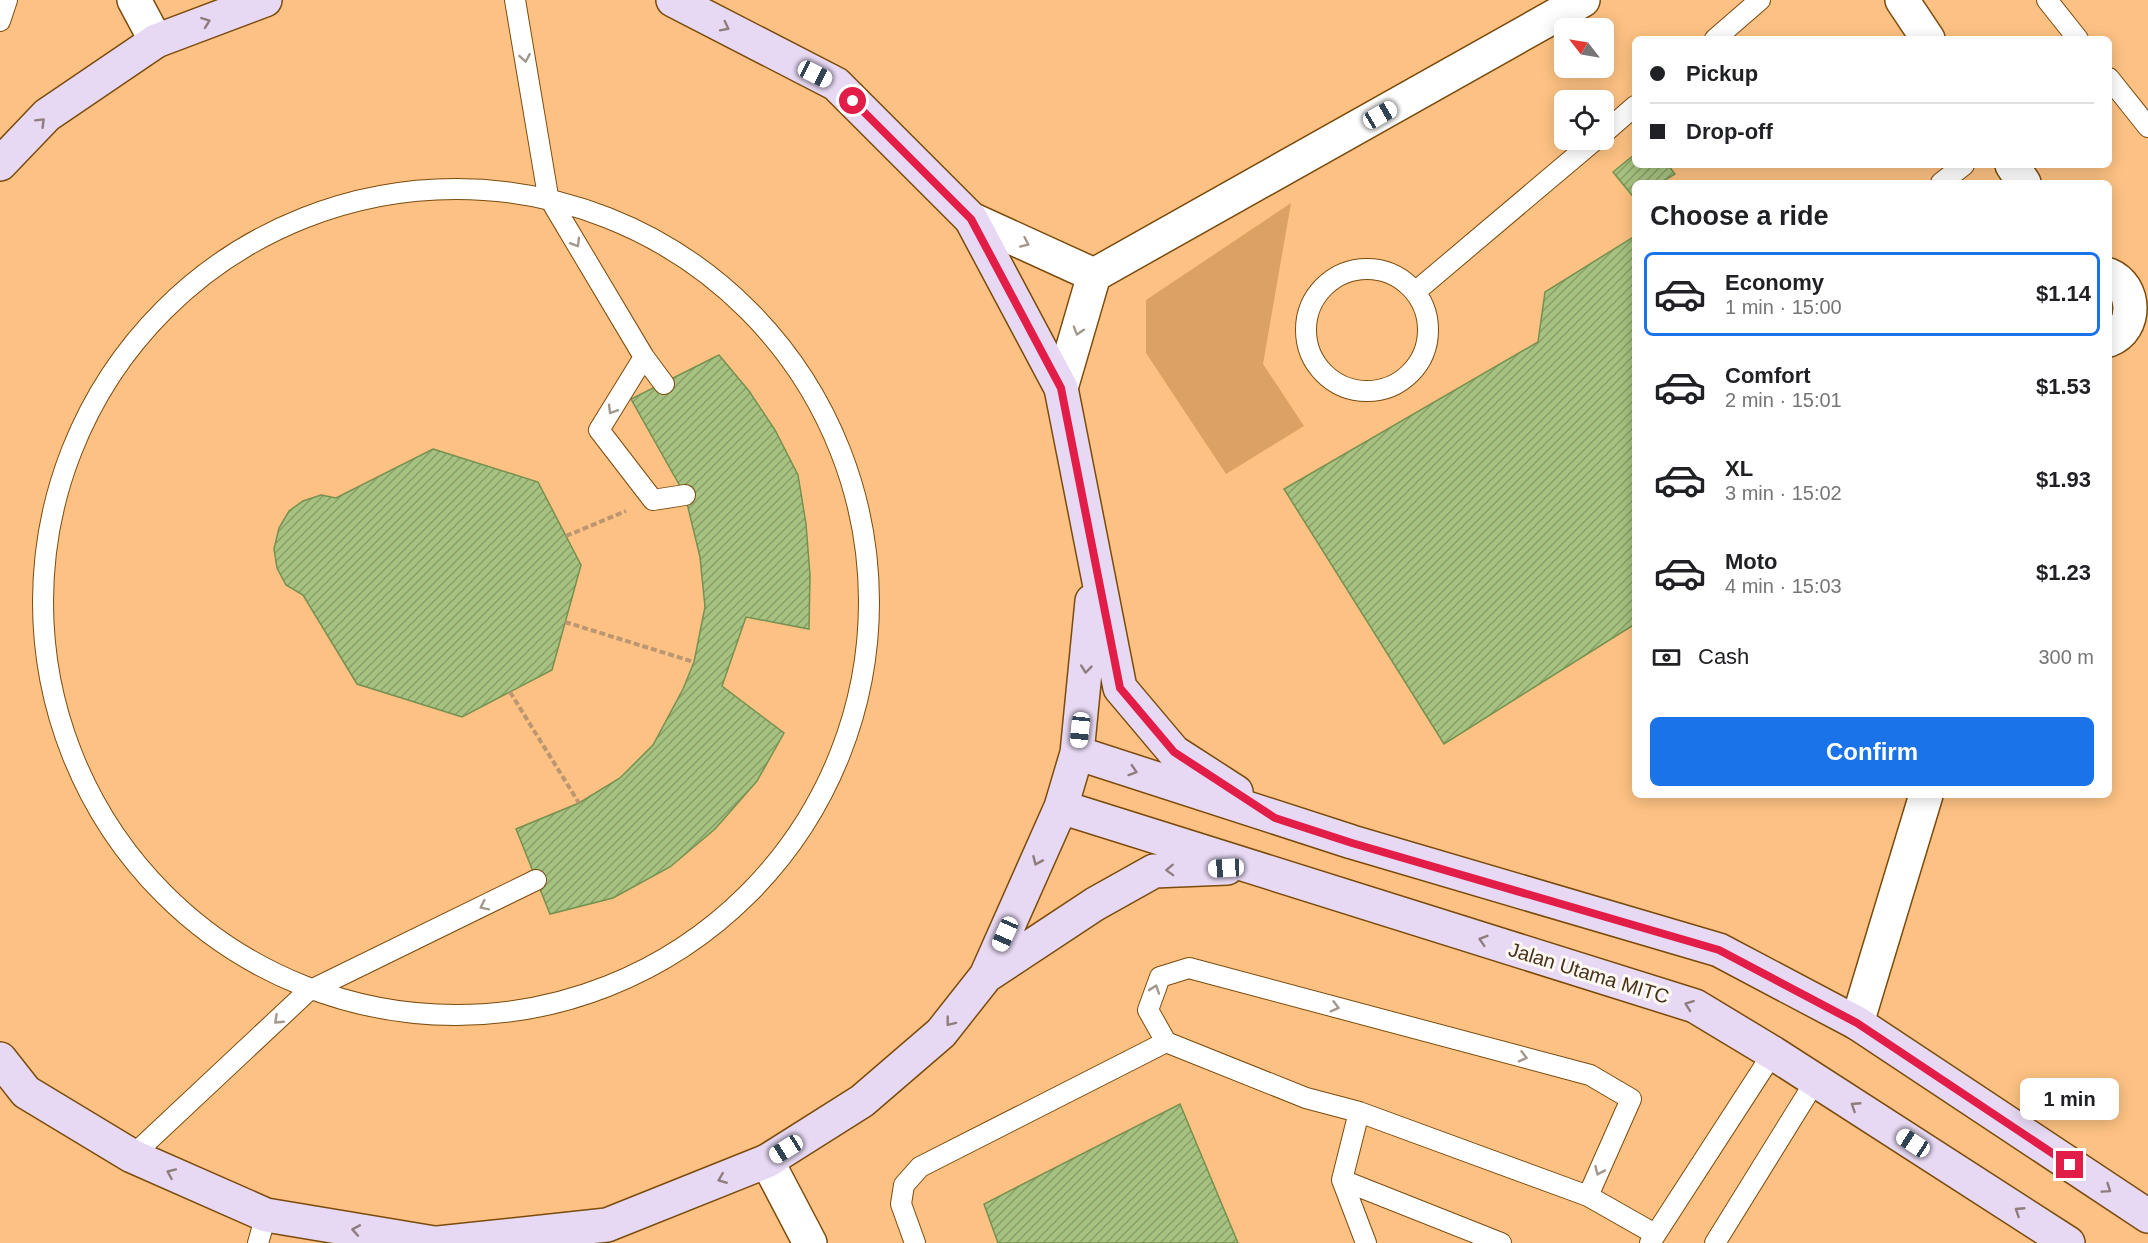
<!DOCTYPE html>
<meta charset="utf-8">
<style>
:root{--surface:#fff;--page:#f6f6f6;--text:#202124;--muted:#757577;--line:#e0e0e0;--accent:#1a73e8}
body{margin:0;font-family:Arial,sans-serif;background:var(--page);color:var(--text);height:100vh;display:flex;flex-direction:column;font-size:22px;white-space:nowrap}
*{box-sizing:border-box;margin:0}
p{font-size:20px;color:var(--muted)}
.icon{flex:none;width:33px;height:33px;fill:none;stroke:currentColor;stroke-width:2;stroke-linecap:round;stroke-linejoin:round}
.map{position:relative;flex:1;overflow:hidden}
.details{position:absolute;left:1632px;top:180px;width:480px;height:618px;display:flex;flex-direction:column;background:var(--surface);border-radius:9px;box-shadow:0 3px 15px #0003}
.details>*{flex:none}
.banner{position:absolute;left:1632px;top:36px;width:480px;height:132px;border-radius:9px;box-shadow:0 3px 15px #0003;display:grid;align-content:center;height:132px;padding:0 18px;background:var(--surface)}
.needle{width:39px;rotate:301deg}
.buttons{position:absolute;left:1554px;top:18px;display:grid;gap:12px}
.buttons a{display:grid;place-items:center;width:60px;height:60px;border-radius:9px;background:var(--surface);box-shadow:0 3px 15px #0003;font-size:30px}
.end{position:absolute;width:27px;height:27px;margin:-14px;border:8px solid #e11d48;background:#fff;box-shadow:0 0 0 3px #fff}
.from{border-radius:50%}
.bubble{position:absolute;height:42px;border-radius:9px;background:var(--surface);box-shadow:0 3px 15px #0003;font-size:20px;font-weight:800;line-height:42px;text-align:center}
.car{position:absolute;width:18px;height:36px;margin:-18px -9px;border-radius:8px;box-shadow:0 0 4px 2px #0007;background:linear-gradient(#fff 24%,#345 0 40%,#fff 0 76%,#345 0 86%,#fff 0)}
.banner b{display:flex;align-items:center;gap:21px;height:57px;font-size:22px}
.banner b+b{border-top:2px solid var(--line)}
.banner i{width:15px;height:15px;background:var(--text)}
ul{padding:0;list-style:none}
li{display:flex;align-items:center;gap:18px;height:84px;margin:0 12px 9px;padding:0 6px;border:3px solid transparent;border-radius:9px}
li div{flex:1}
li b{display:block;font-size:22px}
li em{font-style:normal;font-weight:800}
li.current{border-color:var(--accent)}
li>.icon{width:54px;height:54px;stroke-width:1.5}
h2{padding:0 18px;font-size:27px;line-height:72px}
.pay{display:flex;align-items:center;gap:15px;height:66px;padding:0 18px;font-size:22px}
.pay p{margin-inline-start:auto}
.primary-button{display:flex;gap:12px;margin-top:auto;padding:12px 18px}
.primary-button a{flex:1;height:69px;border-radius:9px;background:var(--accent);color:#fff;font-size:24px;font-weight:800;line-height:69px;text-align:center}
.map>svg:first-child{display:block}
</style>
<div class="map">
<svg width="2148" height="1243" viewBox="0 0 2148 1243">
<defs>
<pattern id="building-hatch" width="6" height="6" patternUnits="userSpaceOnUse" patternTransform="scale(1.5)"><rect width="6" height="6" fill="#a6c280"/><path d="M-1 1l2-2M0 6l6-6M5 7l2-2" fill="none" stroke="#899e68"/></pattern>
</defs>
<rect width="100%" height="100%" fill="#fcd0a4"/>
<!-- built -->
<path fill="#fdc283" fill-rule="evenodd" d="M0,0H2148V1243H0ZM1564,28H1604V68H1564ZM1635,39H2109V165H1635ZM1564,100H1604V140H1564ZM1635,183H2109V795H1635Z"/>
<!-- park -->
<path fill="#dba264" d="M1291,203L1263,364L1304,426L1226,474L1146,353V300Z"/>
<!-- building -->
<path fill="url(#building-hatch)" stroke="#75904f" stroke-width="1.5" d="M1635,154V165H1668L1675,174L1660,183H1635V199L1613,172Z
M1635,236V624L1444,744L1284,489L1538,342L1545,292Z
M719,355L749,391L775,430L798,475L806,524L810,575L809,629L746,617L722,686L784,733L757,781L715,829L670,867L613,898L550,914L516,829L579,803L620,778L653,745L683,689L694,662L705,607L700,557L685,495L631,399Z
M433,449L538,482L581,565L552,670L462,717L357,684L303,595L286,585L277,568L274,549L279,528L289,511L303,501L321,495L336,498Z
M1180,1104L1238,1243H998L984,1204Z"/>
<g fill="none" stroke-linecap="round" stroke-linejoin="round">
<!-- service casing -->
<g stroke="#7a4b0d" stroke-width="22">
<path id="service" d="M515,0L548,196L644,357L599,430L653,500L685,495
M2047,0L2078,39
M0,21L7,0
M1715,39L1760,0
M2109,78L2148,127
M1604,133L1635,106
M1941,183L1964,165
M43 602a413 413 0 1 1 826 0a413 413 0 1 1-826 0Z
M1306 330a61 61 0 1 1 122 0a61 61 0 1 1-122 0Z
M1415,292L1595,140
M644,357L664,384
M1359,1112L1342,1180L1366,1243
M132,1156L307,992L536,880
M1342,1180L1501,1243
M1588,1196L1631,1099L1590,1075L1189,968L1160,977L1148,1010L1166,1042L1306,1098L1359,1112L1588,1196L1655,1234
M258,1243L266,1215
M915,1243L901,1204L904,1185L920,1167L1166,1042
M1650,1243L1773,1053
M1715,1243L1816,1080"/>
</g>
<!-- minor casing -->
<g stroke="#7a4b0d" stroke-width="36">
<path id="minor" d="M134,0L156,41
M1902,0L1928,39
M2012,165L2024,183
M971,219L1094,275
M2109,275C2136,286 2138,329 2109,340
M1061,388L1094,275L1583,0
M1857,1023L1926,795"/>
</g>
<!-- tertiary casing -->
<g stroke="#7a4b0d" stroke-width="36">
<path id="tertiary" d="M767,1161L810,1243"/>
</g>
<!-- secondary casing -->
<g stroke="#7a4b0d" stroke-width="36">
<path id="secondary" d="M673,0L836,84L971,219L1061,388L1120,688L1174,752L1236,792
M0,164L47,115L156,41L265,0
M1077,753L1352,842L1719,950L1857,1023L2148,1216
M1061,807L1695,1006L1773,1053L2068,1243
M986,976L1095,904L1154,871L1227,868
M0,1059L26,1092L132,1156L266,1215L434,1243
M438,1243L607,1225L767,1161L862,1101L941,1033L986,976L1061,807L1077,753L1092,601"/>
</g>
<!-- path -->
<path stroke="#ba9672" stroke-width="4" stroke-dasharray="6 3" stroke-linecap="butt" d="M566,536L626,511
M565,622L694,662
M510,692L579,803"/>
<!-- service -->
<use href="#service" stroke="#fff" stroke-width="20"/>
<!-- minor -->
<use href="#minor" stroke="#fff" stroke-width="33"/>
<!-- tertiary -->
<use href="#tertiary" stroke="#fff" stroke-width="33"/>
<!-- secondary -->
<use href="#secondary" stroke="#e7d9f4" stroke-width="33"/>
</g>
<!-- one-way arrows -->
<defs><path id="oneway-chevron" d="M-2-3.5L2.5 0L-2 3.5" fill="none" stroke-width="1.6" stroke-linecap="round" stroke-linejoin="round" transform="scale(1.5)"/></defs>
<g stroke="#8f7d7d">
<use href="#oneway-chevron" transform="translate(206 22) rotate(-20)"/>
<use href="#oneway-chevron" transform="translate(725 27) rotate(27)"/>
<use href="#oneway-chevron" transform="translate(41 122) rotate(-45)"/>
<use href="#oneway-chevron" transform="translate(1086 669) rotate(96)"/>
<use href="#oneway-chevron" transform="translate(1133 771) rotate(18)"/>
<use href="#oneway-chevron" transform="translate(1037 861) rotate(114)"/>
<use href="#oneway-chevron" transform="translate(1170 870) rotate(178)"/>
<use href="#oneway-chevron" transform="translate(1483 940) rotate(-163)"/>
<use href="#oneway-chevron" transform="translate(1689 1005) rotate(-160)"/>
<use href="#oneway-chevron" transform="translate(950 1022) rotate(128)"/>
<use href="#oneway-chevron" transform="translate(1855 1106) rotate(-147)"/>
<use href="#oneway-chevron" transform="translate(171 1173) rotate(-156)"/>
<use href="#oneway-chevron" transform="translate(722 1179) rotate(158)"/>
<use href="#oneway-chevron" transform="translate(2107 1189) rotate(34)"/>
<use href="#oneway-chevron" transform="translate(2019 1211) rotate(-147)"/>
<use href="#oneway-chevron" transform="translate(356 1230) rotate(-170)"/>
</g>
<g stroke="#a3988d">
<use href="#oneway-chevron" transform="translate(525 58) rotate(80)"/>
<use href="#oneway-chevron" transform="translate(576 243) rotate(59)"/>
<use href="#oneway-chevron" transform="translate(1025 243) rotate(24)"/>
<use href="#oneway-chevron" transform="translate(1078 331) rotate(107)"/>
<use href="#oneway-chevron" transform="translate(612 410) rotate(121)"/>
<use href="#oneway-chevron" transform="translate(484 906) rotate(154)"/>
<use href="#oneway-chevron" transform="translate(1155 989) rotate(-71)"/>
<use href="#oneway-chevron" transform="translate(1335 1007) rotate(15)"/>
<use href="#oneway-chevron" transform="translate(278 1020) rotate(137)"/>
<use href="#oneway-chevron" transform="translate(1523 1057) rotate(15)"/>
<use href="#oneway-chevron" transform="translate(1599 1171) rotate(114)"/>
</g>
<g fill="none" stroke-linecap="round" stroke-linejoin="round">
<!-- route -->
<path stroke="#e11d48" stroke-width="8" d="M853,101L971,219L1061,388L1120,688L1174,752L1275,818L1352,843L1719,950L1857,1023L2070,1165"/>
</g>
<g text-anchor="middle" dominant-baseline="central" stroke-width="6" stroke-linejoin="round" paint-order="stroke">
<!-- street labels -->
<g font-size="20" fill="#47321b" stroke="#fff9f4">
<text transform="translate(1589 973) rotate(17)">Jalan Utama MITC</text>
</g>
</g>
</svg>
<div class="buttons">
<a><svg class="needle" viewBox="-14 -14 28 28"><path d="M0-13l5 13h-10z" fill="#e53935"/><path d="M0 13l5-13h-10z" fill="#757577"/></svg></a>
<a><svg class="icon" aria-label="locate" viewBox="0 0 24 24"><circle cx="12" cy="12" r="6"/><path d="M12 2v4M12 18v4M2 12h4M18 12h4"/></svg></a>
</div>
<i class="end from" style="left:853px;top:101px"></i>
<i class="end" style="left:2070px;top:1165px"></i>
<div class="bubble" style="left:2020px;top:1078px;width:99px">1 min</div>
<i class="car" style="left:815px;top:74px;rotate:117deg"></i>
<i class="car" style="left:1380px;top:115px;rotate:60deg"></i>
<i class="car" style="left:1080px;top:730px;rotate:186deg"></i>
<i class="car" style="left:1226px;top:868px;rotate:267deg"></i>
<i class="car" style="left:1005px;top:934px;rotate:204deg"></i>
<i class="car" style="left:1913px;top:1143px;rotate:303deg"></i>
<i class="car" style="left:786px;top:1149px;rotate:238deg"></i>
<div class="banner">
<b><i class="from"></i>Pickup</b>
<b><i></i>Drop-off</b>
</div>
<section class="details">
<h2>Choose a ride</h2>
<ul>
<li class="current"><svg class="icon" aria-label="car" viewBox="0 0 24 24"><path d="M5 17H2v-5l4-1 3-4h7l3 4 3 1v5h-3M9 17h6M6 11h13"/><circle cx="7" cy="17" r="2"/><circle cx="17" cy="17" r="2"/></svg><div><b>Economy</b><p>1 min · 15:00</p></div><em>$1.14</em></li>
<li><svg class="icon" aria-label="car" viewBox="0 0 24 24"><path d="M5 17H2v-5l4-1 3-4h7l3 4 3 1v5h-3M9 17h6M6 11h13"/><circle cx="7" cy="17" r="2"/><circle cx="17" cy="17" r="2"/></svg><div><b>Comfort</b><p>2 min · 15:01</p></div><em>$1.53</em></li>
<li><svg class="icon" aria-label="car" viewBox="0 0 24 24"><path d="M5 17H2v-5l4-1 3-4h7l3 4 3 1v5h-3M9 17h6M6 11h13"/><circle cx="7" cy="17" r="2"/><circle cx="17" cy="17" r="2"/></svg><div><b>XL</b><p>3 min · 15:02</p></div><em>$1.93</em></li>
<li><svg class="icon" aria-label="car" viewBox="0 0 24 24"><path d="M5 17H2v-5l4-1 3-4h7l3 4 3 1v5h-3M9 17h6M6 11h13"/><circle cx="7" cy="17" r="2"/><circle cx="17" cy="17" r="2"/></svg><div><b>Moto</b><p>4 min · 15:03</p></div><em>$1.23</em></li>
</ul>
<div class="pay"><svg class="icon" aria-label="cash" viewBox="0 0 24 24"><path d="M3 7h18v10H3z"/><circle cx="12" cy="12" r="2"/></svg>Cash<p>300 m</p></div>
<div class="primary-button"><a>Confirm</a></div>
</section>
</div>
